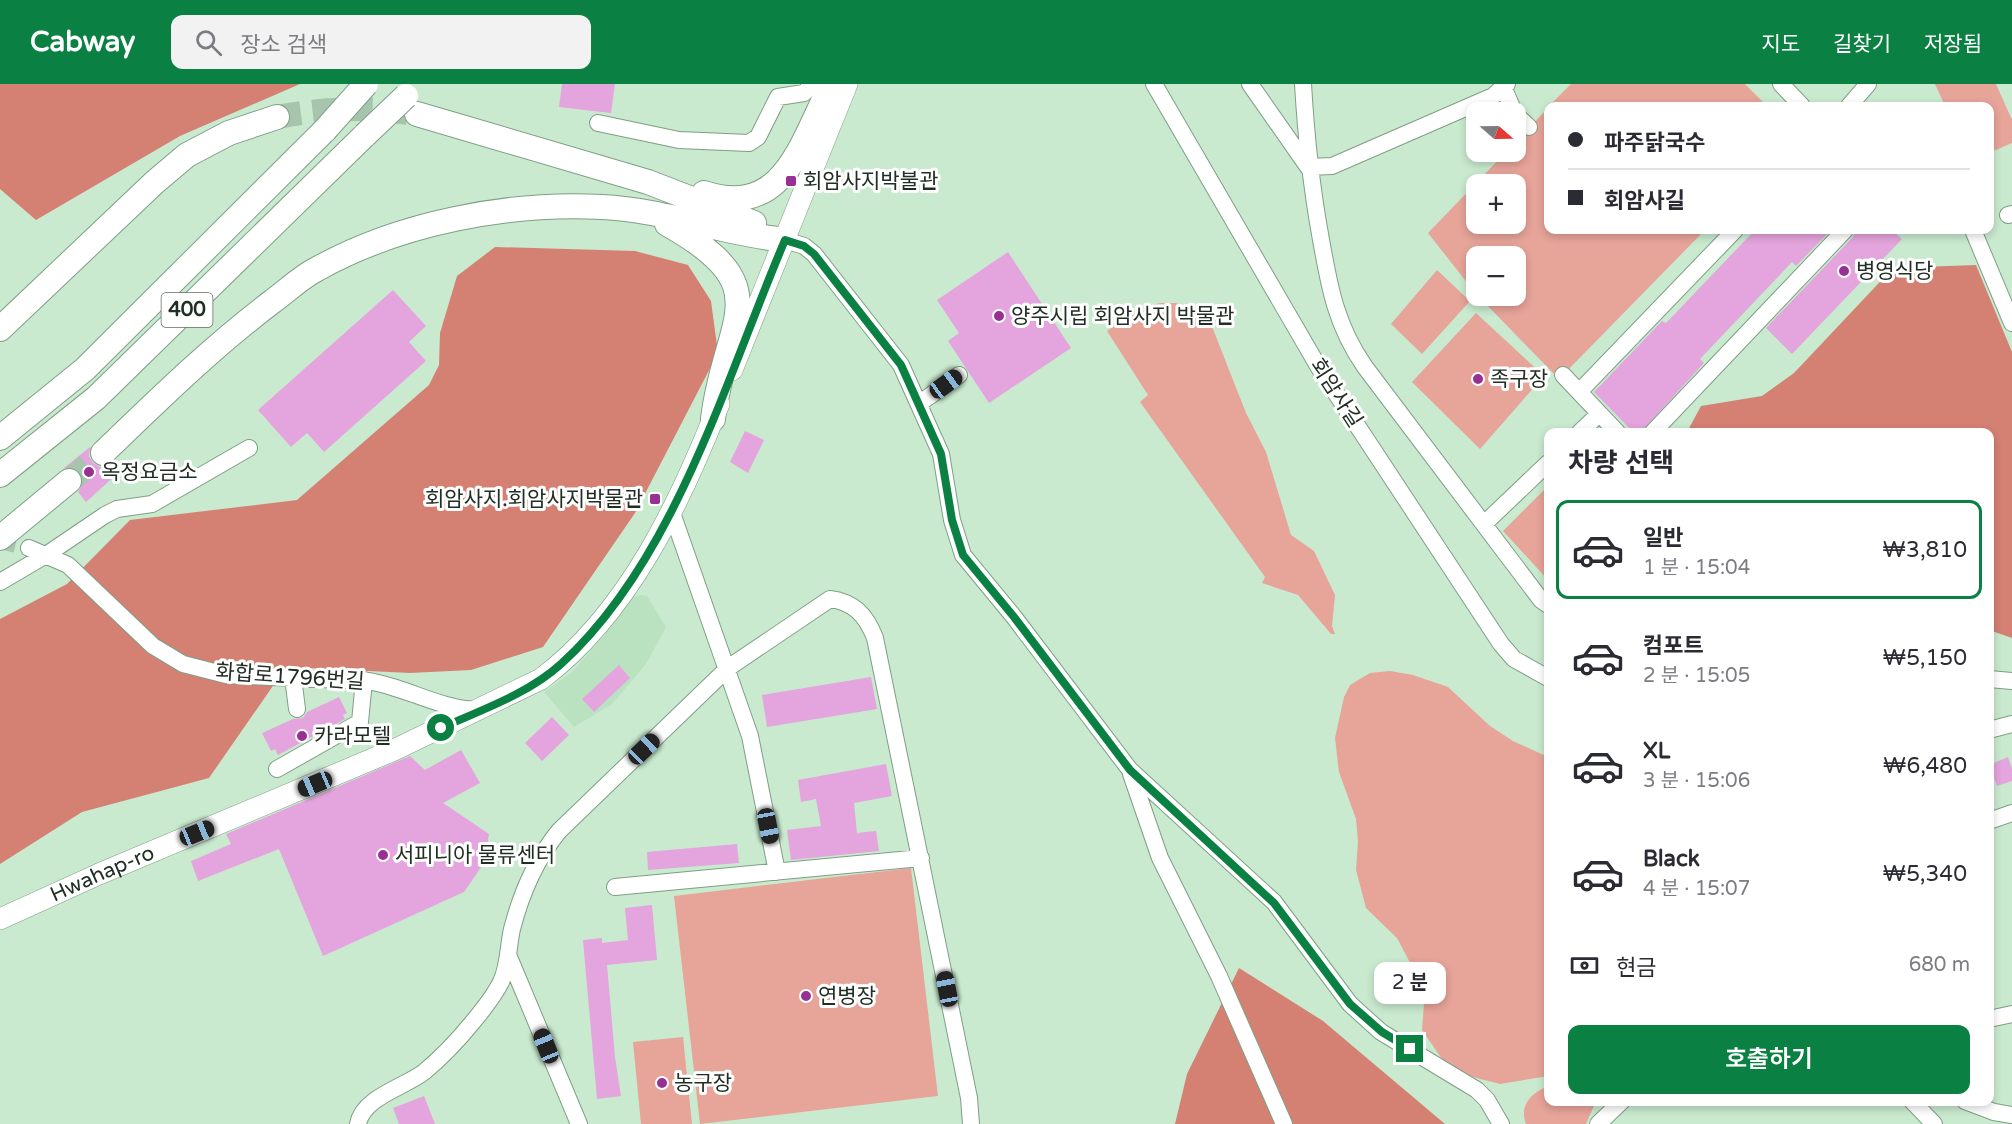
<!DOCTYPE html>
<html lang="ko">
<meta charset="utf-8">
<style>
:root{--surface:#fff;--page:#f2f2f3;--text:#2b2b33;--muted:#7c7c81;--line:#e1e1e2;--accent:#0b8043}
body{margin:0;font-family:"Varela Round","Noto Sans KR",sans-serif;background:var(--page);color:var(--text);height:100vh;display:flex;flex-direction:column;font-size:22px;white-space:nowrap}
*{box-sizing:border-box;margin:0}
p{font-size:20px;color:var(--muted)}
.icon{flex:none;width:33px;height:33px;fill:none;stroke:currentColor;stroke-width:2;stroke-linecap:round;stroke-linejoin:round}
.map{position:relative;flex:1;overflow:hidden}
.sheet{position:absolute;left:1544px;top:344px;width:450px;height:678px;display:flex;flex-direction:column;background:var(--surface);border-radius:12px;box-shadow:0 3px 9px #0003}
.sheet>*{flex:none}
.guide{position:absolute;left:1544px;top:18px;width:450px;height:132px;border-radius:12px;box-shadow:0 3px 9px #0003;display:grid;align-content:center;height:132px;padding:0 24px;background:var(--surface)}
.needle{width:39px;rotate:110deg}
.controls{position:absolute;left:1466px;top:18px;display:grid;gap:12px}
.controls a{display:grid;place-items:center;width:60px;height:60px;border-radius:12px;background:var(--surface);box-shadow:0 3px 9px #0003;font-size:30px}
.end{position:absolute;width:27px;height:27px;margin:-14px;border:8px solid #0b8043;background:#fff;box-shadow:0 0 0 3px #fff}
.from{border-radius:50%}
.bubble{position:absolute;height:42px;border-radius:12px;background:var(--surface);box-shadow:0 3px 9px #0003;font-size:20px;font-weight:600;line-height:42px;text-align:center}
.car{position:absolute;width:18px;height:36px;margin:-18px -9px;border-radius:8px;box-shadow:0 0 4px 2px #0007;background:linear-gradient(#222 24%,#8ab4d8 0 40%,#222 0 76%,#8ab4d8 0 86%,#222 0)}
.guide b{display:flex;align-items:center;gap:21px;height:57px;font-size:22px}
.guide b+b{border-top:2px solid var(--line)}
.guide i{width:15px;height:15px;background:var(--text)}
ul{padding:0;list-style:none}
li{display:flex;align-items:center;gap:18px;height:99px;margin:0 12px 9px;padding:0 12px;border:3px solid transparent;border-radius:12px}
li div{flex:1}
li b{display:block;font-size:22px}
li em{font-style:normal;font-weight:600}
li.active{border-color:var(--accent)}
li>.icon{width:54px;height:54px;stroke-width:1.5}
h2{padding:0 24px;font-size:27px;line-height:72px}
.pay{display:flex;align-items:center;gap:15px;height:66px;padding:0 24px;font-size:22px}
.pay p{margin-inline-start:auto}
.primary-button{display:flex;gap:12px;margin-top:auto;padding:12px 24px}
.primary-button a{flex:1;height:69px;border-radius:12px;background:var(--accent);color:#fff;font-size:24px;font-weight:600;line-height:69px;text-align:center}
header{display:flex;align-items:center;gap:36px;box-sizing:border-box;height:84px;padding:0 30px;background:var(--accent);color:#fff}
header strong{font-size:28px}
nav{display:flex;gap:33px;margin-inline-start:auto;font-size:21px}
.search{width:420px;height:54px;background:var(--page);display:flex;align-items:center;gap:15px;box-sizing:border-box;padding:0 21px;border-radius:12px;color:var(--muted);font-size:22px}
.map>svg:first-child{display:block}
</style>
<header>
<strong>Cabway</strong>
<div class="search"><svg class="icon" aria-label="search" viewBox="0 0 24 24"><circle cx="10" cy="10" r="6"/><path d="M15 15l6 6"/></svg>장소 검색</div>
<nav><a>지도</a><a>길찾기</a><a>저장됨</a></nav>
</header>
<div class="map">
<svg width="2012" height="1040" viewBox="0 0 2012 1040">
<rect width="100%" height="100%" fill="#c9eacf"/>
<!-- built -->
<path fill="#bae2c1" d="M640,511L647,512L666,543L646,580L612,620L574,643L544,608L572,588L604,552L628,515Z"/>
<!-- green -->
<path fill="#e7a499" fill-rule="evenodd" d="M1571,0H1745L1767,22H1549Z
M1935,0H1996L2012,36V59L1989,69V22H1945Z
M1548,24V146H1705L1559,295L1478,212H1515V172H1476V210L1428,149L1506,68H1515V58ZM1476,100H1515V140H1476Z
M1437,186L1470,217L1422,270L1391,240Z
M1161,219H1176L1211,240L1246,329L1266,368L1291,451L1314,467L1335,511L1332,542L1335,550H1331L1298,511L1262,499L1265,493L1140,318L1148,311L1107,247L1140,223Z
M1476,229L1544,292L1480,365L1412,298Z
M1548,402V496L1503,447Z
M1390,587L1413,591L1448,603L1490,642L1513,657L1548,673V992L1500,1000L1469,992L1442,975L1422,946L1424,920L1416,890L1397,854L1366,824L1356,786L1358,758L1356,735L1339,688L1335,654L1344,613L1350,601L1370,589Z
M911,784L938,1012L700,1040L674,812Z
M683,953L692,1040H641L633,958Z
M1548,1002V1017H1596L1586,1040H1526C1519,1021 1531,1009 1548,1002Z"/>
<!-- forest -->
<path fill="#d48173" d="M0,0H300L180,52L36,136L0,105Z
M495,163L635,167L688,181L711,217L718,269L635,429L543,563L471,586L410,589L286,583L209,694L82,728L0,780V535L67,500L130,436L297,416L429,301L439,281L440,249L457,192Z
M1976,181L2012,268V554L1989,546V348H1687L1701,322L1762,312L1794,289L1893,184Z
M1239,884L1323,937L1445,1040H1175L1187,990Z"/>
<!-- building -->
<path fill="#e4a4dd" d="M562,0H615L611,29L559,23Z
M1755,146H1831L1796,182L1792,178L1700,275L1704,279L1641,348H1633L1594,308L1662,237L1666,239Z
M1855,146H1892L1902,155L1792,270L1766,244L1853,153Z
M1008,168L1071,264L989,319L948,257L959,249L937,216Z
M393,206L426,242L409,258L426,277L324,368L307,349L291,363L258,326Z
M745,347L764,356L748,389L730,378Z
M90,363L89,372L93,379L100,383L112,380L118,389L86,418L78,408L82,401L80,388L73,384H64Z
M619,581L630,594L594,628L582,615Z
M871,593L877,625L767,643L762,611Z
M339,613L347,629L343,631L345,635L278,671L275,665L271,667L262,649L293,635L303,634L307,628Z
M552,633L569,651L542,677L525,659Z
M461,666L480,699L443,719L489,750L484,779L464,808L323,872L279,765L198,797L191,777L231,760L226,750L410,672L425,686Z
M2008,673L2012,685V697L1997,702L1989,681Z
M886,680L892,712L854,719L857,749L876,747L879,767L791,776L787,746L821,742L816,715L801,718L798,696Z
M737,760L739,779L648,786L647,768Z
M652,821L657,876L607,881L615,973L621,1012L597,1015L583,856L602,854V859L628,856L625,824Z
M424,1012L435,1040H399L393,1024Z"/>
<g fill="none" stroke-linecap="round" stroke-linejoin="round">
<!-- minor-tunnel -->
<path stroke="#a7c4ad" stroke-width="16" stroke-dasharray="16 8" stroke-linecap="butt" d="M0,457L29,464"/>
<!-- highway-tunnel -->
<path stroke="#a7c4ad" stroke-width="24" stroke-dasharray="24 12" stroke-linecap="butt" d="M277,33C322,25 364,22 408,29
M69,397L103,369"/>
<!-- minor casing -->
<g stroke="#7f9f85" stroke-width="18">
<path id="minor" d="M1154,0L1318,282L1501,560L1514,575L1548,594
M1250,0L1308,83L1332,82L1493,12L1507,0
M1303,0C1306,51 1311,100 1320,150C1329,201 1335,240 1365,283L1541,516L1548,521
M1502,0L1514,28
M1781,0L1802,22
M1849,22L1868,0
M1515,30L1529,43
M598,39L679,56L749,59L758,53L778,13L804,9L813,0
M2008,131L2012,130
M1973,146L2012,239
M785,156L804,162L814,170L901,281L941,370L952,436L963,471L1014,533L1130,686L1274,818L1350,920L1381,948L1477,1006L1487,1016L1501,1040
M1563,291L1617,348
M1579,308L1735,146
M920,319L959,291
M1580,348L1599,330
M1653,348L1845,146
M671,426L750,652L777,788
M1484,440L1548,379
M29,464L68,481L153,562L183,580L226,591L368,597C406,603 439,625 478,626
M0,498L46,471L105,431L117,425L152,420L249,364
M293,593L297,625
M1989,595L2012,597
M1989,646L2012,640
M277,685L360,638L364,596
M1131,690L1160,774L1219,892L1284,1040
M1989,737L2012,729
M615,803L921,774
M509,873L579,1040
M1989,935L2012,930
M1912,1017L1934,1040
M1965,1017L1994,1028L2012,1031
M358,1040C363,1013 405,1003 424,988C441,974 458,956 472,939C482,927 494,912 501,898C509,881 508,862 512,845C521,810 537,774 559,747L728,584L830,515C854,518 866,531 875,554L969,1014L971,1040
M1598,1040L1622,1017"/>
</g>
<!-- major casing -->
<g stroke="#7f9f85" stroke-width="22">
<g id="major">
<path d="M732,286L847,0"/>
<path id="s1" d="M0,835L99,790L394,666L541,595C628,530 680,419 719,320"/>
</g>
</g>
<!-- highway casing -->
<g stroke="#7f9f85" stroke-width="26">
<path id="highway" d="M417,30L648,98L754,139
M704,109C786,136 802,54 832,0
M667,140C782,204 725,233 713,335
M0,245L155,98L187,71L229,49L277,33
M0,354L85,285L325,46
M103,369C158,316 212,263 273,217C287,207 301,193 317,185C399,139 509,118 602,123C665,126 724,150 785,156
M0,391L96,314L365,51
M0,454L69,397"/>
</g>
<!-- minor -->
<use href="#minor" stroke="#fff" stroke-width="16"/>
<!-- major -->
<use href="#major" stroke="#fff" stroke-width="21"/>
<!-- highway -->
<use href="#highway" stroke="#fff" stroke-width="24"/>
<!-- highway-bridge casing -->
<g stroke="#7f9f85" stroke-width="26" stroke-linecap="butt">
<path id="highway-bridge" d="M325,46L366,0
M365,51L406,12"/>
</g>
<!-- highway-bridge -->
<use href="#highway-bridge" stroke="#fff" stroke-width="24"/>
</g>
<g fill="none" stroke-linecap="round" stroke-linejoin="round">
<!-- route -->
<path stroke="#0b8043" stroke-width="8" d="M441,644C481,626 528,610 561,580C675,477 726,294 785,156L804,162L814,170L901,281L941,370L952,436L963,471L1014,533L1130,686L1274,819L1350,920L1382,948L1410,965"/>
</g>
<!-- markers -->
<g fill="#982f92" stroke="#fff" stroke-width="2">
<rect x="785" y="91" width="12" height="12" rx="3"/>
<circle cx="1844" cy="187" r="6"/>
<circle cx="999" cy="232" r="6"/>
<circle cx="1478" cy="295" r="6"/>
<circle cx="89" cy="388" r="6"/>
<rect x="649" y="409" width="12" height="12" rx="3"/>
<circle cx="302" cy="652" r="6"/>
<circle cx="383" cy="771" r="6"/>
<circle cx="806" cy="912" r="6"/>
<circle cx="662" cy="999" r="6"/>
</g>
<g text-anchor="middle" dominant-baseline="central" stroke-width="6" stroke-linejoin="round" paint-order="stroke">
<!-- shield labels -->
<rect fill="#fff" stroke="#646d65" stroke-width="1.5" x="161.5" y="209" width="51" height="34" rx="4.5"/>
<g font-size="20" font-weight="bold" fill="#212e23">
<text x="187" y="226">400</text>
</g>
<!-- poi labels -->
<g font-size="21" fill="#212e23" stroke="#fff" text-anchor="start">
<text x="803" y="97">회암사지박불관</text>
<text x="1856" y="187">병영식당</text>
<text x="1011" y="232">양주시립 회암사지 박물관</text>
<text x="1490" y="295">족구장</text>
<text x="101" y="388">옥정요금소</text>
<text x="643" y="415" text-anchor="end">회암사지.회암사지박물관</text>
<text x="314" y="652">카라모텔</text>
<text x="395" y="771">서피니아 물류센터</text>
<text x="818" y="912">연병장</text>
<text x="674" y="999">농구장</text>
</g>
<!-- street labels -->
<g font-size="21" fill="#212e23" stroke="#fff">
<text transform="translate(1336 309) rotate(57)">회암사길</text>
<text transform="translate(290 593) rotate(4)">화합로1796번길</text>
<text stroke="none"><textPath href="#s1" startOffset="112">Hwahap-ro</textPath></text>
</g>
</g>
</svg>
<div class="controls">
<a><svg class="needle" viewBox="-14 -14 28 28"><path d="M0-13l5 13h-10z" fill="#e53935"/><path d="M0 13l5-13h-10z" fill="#7c7c81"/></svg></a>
<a>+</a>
<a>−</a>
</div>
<i class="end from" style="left:441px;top:644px"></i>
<i class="end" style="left:1410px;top:965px"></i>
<div class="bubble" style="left:1374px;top:878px;width:72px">2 분</div>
<i class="car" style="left:946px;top:300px;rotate:54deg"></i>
<i class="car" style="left:644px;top:665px;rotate:46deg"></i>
<i class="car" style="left:315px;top:700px;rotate:247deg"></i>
<i class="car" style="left:768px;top:742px;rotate:169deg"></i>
<i class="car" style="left:197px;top:749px;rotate:68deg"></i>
<i class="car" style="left:947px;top:905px;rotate:349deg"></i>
<i class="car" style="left:546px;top:962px;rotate:338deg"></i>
<div class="guide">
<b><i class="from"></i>파주닭국수</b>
<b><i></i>회암사길</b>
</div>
<section class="sheet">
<h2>차량 선택</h2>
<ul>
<li class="active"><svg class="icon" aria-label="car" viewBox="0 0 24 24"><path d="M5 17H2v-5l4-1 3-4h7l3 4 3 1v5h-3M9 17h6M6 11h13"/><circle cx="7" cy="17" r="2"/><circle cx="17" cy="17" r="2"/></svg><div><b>일반</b><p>1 분 · 15:04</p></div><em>₩3,810</em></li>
<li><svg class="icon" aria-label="car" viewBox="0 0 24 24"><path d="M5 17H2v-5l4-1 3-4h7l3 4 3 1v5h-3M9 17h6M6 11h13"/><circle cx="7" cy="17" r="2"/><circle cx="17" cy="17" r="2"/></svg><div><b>컴포트</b><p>2 분 · 15:05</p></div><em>₩5,150</em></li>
<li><svg class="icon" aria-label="car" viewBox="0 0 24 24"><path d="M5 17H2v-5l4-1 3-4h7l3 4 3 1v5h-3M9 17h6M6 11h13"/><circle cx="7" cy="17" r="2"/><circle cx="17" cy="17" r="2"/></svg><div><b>XL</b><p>3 분 · 15:06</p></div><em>₩6,480</em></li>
<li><svg class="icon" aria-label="car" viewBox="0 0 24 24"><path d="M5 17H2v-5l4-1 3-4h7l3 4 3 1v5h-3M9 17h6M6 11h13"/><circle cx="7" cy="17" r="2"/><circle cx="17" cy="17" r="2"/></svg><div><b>Black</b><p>4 분 · 15:07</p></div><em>₩5,340</em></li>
</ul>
<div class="pay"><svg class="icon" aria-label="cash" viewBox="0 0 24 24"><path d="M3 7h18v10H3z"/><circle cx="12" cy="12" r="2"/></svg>현금<p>680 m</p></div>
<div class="primary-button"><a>호출하기</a></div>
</section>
</div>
